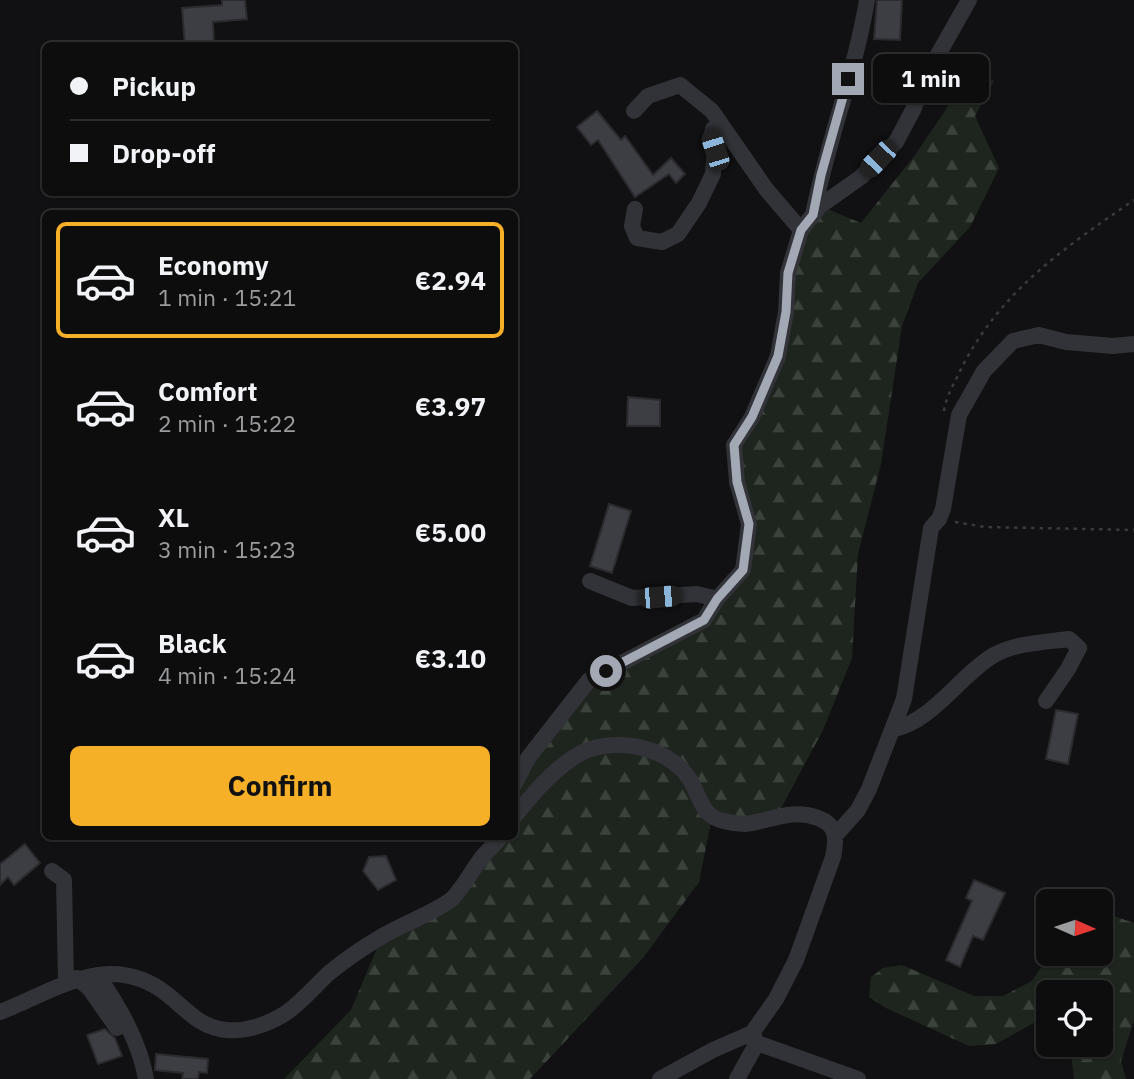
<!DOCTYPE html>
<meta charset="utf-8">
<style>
:root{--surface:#0d0d0e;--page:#161617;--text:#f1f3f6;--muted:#9a9c9e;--line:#2d2d2e;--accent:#f5b027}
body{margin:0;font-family:"IBM Plex Sans",sans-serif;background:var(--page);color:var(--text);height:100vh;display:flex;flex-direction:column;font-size:26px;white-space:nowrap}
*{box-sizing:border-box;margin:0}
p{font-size:23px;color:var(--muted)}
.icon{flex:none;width:38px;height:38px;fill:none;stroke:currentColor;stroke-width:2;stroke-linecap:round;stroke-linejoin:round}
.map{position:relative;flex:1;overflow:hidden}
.drawer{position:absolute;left:42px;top:210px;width:476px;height:630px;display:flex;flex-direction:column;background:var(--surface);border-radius:10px;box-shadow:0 2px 5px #0004,0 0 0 2px var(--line)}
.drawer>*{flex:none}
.top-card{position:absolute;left:42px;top:42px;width:476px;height:154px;border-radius:10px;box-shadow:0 2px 5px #0004,0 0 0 2px var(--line);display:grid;align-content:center;height:154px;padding:0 28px;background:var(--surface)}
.needle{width:46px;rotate:93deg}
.buttons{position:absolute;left:1036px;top:889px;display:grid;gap:14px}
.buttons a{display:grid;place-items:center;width:77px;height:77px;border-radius:10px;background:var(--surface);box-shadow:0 2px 5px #0004,0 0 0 2px var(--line);font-size:35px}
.end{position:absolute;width:32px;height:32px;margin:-16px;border:9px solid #a2a8b4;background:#111;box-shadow:0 0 0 4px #111}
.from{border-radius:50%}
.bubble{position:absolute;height:49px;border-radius:10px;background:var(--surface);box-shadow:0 2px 5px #0004,0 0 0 2px var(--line);font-size:23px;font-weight:800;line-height:49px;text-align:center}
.car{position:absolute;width:21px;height:42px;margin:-21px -10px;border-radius:9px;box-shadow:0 0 5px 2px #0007;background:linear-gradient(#222 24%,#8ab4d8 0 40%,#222 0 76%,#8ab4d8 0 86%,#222 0)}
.top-card b{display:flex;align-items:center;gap:24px;height:66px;font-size:26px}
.top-card b+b{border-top:2px solid var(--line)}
.top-card i{width:18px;height:18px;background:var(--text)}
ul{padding:12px 0 0;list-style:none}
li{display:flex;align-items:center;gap:21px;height:116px;margin:0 14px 10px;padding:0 14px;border:4px solid transparent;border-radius:10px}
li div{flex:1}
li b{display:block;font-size:26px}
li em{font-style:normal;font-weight:800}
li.on{border-color:var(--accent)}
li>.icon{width:63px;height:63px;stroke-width:1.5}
.button{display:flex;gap:14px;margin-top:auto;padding:14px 28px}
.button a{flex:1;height:80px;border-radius:10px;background:var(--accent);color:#111;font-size:28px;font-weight:800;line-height:80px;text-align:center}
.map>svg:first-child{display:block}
</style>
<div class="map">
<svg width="1134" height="1079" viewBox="0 0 1134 1079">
<defs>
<pattern id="forest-firs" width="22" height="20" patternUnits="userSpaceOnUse" patternTransform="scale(1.75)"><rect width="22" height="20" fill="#1d251e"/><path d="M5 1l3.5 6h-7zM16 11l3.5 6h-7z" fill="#3b423c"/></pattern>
</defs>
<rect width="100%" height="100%" fill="#111113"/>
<!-- forest -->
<path fill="url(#forest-firs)" d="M974,68L994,81L975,116L999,168L970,227L918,283L902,326L881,464L858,554L852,658L823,730L777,816L712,817L699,882L643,958L530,1079H284L351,1010L382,936L451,899L489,837L514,836L515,785L589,680L704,620L743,570L749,524L734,445L764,388L788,273L820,206L861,223L915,155Z
M1101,914L1111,915L1134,923V1020L1121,1061L1126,1079H1074L1070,1045H1101V992H1048V1015L996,1044L969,1046L886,1008L869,997L871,977L883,968L902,965L974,996H1003L1032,981L1050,954H1101Z"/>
<!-- building -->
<path fill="#3d3e43" stroke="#2b2b2f" stroke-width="2" d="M222,0H245L247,19L213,22L214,46H185L182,8L222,5Z
M877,0H902L900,40L874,39Z
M597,111L621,140L625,136L653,175L671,158L685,174L676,183L669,174L635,197L598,140L591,145L577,127Z
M628,397L660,400V426H627Z
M609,504L631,511L612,573L590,566Z
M1056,710L1078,714L1068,764L1046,759Z
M25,844L40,863L14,885L8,877L0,885V864Z
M386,856L396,880L378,890L363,871L369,857Z
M974,880L1005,893L983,940L973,936L960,967L946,960L972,901L966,898Z
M105,1029L115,1038L122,1056L98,1064L87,1035Z
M156,1054L208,1059L207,1073L199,1072L198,1079H182L183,1073L155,1070Z"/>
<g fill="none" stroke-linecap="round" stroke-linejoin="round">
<!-- path -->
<path stroke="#383a3f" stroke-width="2.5" stroke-dasharray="3.5 5" stroke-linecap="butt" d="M944,411C946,396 954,384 960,371C999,292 1064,248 1134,200
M955,522L985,527L1134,530"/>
<!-- minor -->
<path stroke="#323338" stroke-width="16" d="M634,111L648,96L680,85L712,111L766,189L801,230
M635,209L632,226L637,238L662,242L678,234L699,203L713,174L715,150L711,137L713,129L722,126
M813,215C827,142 855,73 867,0
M590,581L632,598L697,594L717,599
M893,729C931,723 961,674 994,655C1015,643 1046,642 1069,639L1079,648L1068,669L1046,701
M514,785L528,758L589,680L704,620L717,599L743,570L749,524L737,482L734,445L752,417L778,356L786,312L788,273L801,230L820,206L861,177L896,142L913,110L927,74L969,0
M514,817C532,795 550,773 574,757C609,735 665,744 689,778C700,795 701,817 724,821C731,823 738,824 745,824C771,821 791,808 818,818C837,825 837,838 833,857L796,960L776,999L752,1033L713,1050L660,1079
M835,836L858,810L869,789L904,699L931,528L939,519L943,509L959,415L984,371L1013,341L1039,335L1066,342L1113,346L1134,344
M52,871L64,880L66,982
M97,975C118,1004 140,1043 146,1079
M77,978L89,988L117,1028
M0,1012C57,990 110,949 168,995C187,1010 199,1027 226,1030C246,1032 269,1024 286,1013C302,1002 315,986 329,973C345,960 364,947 381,937C400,925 436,912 452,899C463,888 471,872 480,860C486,851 495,846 501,836
M757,1043L858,1079
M737,1079L757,1043L753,1035"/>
</g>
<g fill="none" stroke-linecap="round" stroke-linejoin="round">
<!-- route -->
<path stroke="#a2a8b4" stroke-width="9" d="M606,671L704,620L717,599L743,570L749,524L737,482L734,445L752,417L778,356L786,312L788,273L801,230L813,215L821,175L848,79"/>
</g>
</svg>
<div class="buttons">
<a><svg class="needle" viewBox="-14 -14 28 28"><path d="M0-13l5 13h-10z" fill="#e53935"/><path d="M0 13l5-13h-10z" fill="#9a9c9e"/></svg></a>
<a><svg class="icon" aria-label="locate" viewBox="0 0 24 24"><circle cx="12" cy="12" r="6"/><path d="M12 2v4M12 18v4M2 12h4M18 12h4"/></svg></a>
</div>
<i class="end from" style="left:606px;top:671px"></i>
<i class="end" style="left:848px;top:79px"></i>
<div class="bubble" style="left:873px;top:54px;width:116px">1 min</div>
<i class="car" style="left:715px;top:150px;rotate:342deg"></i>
<i class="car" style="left:878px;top:159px;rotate:224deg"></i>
<i class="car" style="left:660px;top:597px;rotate:85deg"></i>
<div class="top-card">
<b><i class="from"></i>Pickup</b>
<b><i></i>Drop-off</b>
</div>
<section class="drawer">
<ul>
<li class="on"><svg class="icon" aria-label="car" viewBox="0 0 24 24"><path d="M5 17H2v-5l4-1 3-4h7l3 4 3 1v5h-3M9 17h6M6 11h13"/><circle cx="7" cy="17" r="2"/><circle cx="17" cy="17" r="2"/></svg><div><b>Economy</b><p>1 min · 15:21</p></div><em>€2.94</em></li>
<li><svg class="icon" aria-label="car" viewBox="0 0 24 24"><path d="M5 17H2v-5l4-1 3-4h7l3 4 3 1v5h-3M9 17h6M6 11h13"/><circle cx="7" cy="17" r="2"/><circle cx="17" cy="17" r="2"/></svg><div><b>Comfort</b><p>2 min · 15:22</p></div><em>€3.97</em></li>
<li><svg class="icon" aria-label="car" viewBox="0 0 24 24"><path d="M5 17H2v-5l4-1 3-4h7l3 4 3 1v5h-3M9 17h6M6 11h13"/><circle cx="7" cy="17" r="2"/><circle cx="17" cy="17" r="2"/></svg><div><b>XL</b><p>3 min · 15:23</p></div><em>€5.00</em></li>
<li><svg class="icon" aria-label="car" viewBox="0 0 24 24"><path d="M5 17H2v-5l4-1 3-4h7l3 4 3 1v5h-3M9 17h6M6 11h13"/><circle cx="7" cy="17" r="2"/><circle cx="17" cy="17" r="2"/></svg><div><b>Black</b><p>4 min · 15:24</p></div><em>€3.10</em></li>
</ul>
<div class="button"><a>Confirm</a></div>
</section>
</div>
